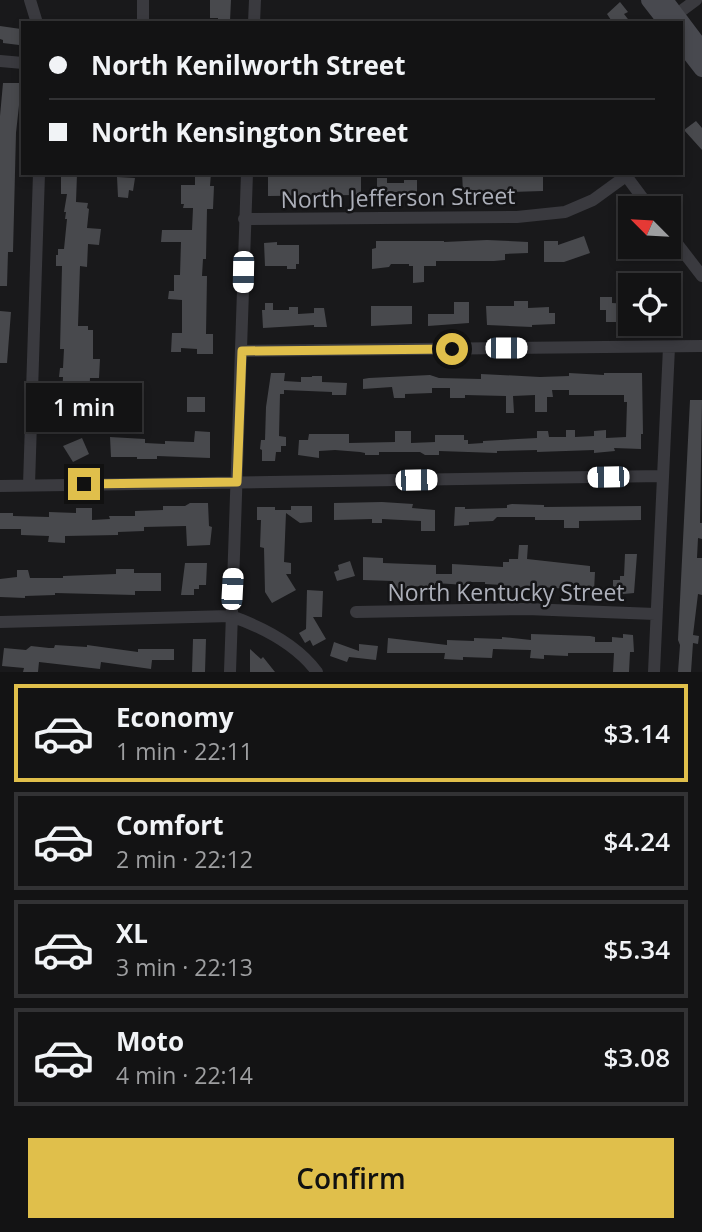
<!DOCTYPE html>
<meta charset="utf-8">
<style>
:root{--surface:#131314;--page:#1c1c1d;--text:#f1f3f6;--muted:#9d9ea0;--line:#323234;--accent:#e0bf4b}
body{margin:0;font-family:"Open Sans",sans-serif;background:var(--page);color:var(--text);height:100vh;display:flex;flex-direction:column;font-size:26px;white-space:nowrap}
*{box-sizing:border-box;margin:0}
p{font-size:23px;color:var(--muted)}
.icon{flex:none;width:38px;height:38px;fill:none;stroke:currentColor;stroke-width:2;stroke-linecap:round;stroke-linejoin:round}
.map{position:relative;height:672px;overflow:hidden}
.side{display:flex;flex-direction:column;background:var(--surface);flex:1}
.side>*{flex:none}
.hud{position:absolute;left:21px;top:21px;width:662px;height:154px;border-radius:0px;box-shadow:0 4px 10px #0003,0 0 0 2px var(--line);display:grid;align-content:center;height:154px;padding:0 28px;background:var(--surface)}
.needle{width:46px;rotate:294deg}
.fabs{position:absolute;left:618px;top:196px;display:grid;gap:14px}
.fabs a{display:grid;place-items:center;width:63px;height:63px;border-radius:0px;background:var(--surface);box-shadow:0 4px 10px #0003,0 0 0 2px var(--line);font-size:35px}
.end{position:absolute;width:32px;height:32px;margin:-16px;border:9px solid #e0bf4b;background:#111;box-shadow:0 0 0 4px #111}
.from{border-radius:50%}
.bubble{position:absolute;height:49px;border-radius:0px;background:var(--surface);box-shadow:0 4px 10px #0003,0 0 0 2px var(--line);font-size:23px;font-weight:600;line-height:49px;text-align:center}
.car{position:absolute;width:21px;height:42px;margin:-21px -10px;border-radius:9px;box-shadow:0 0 5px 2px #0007;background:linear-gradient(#fff 24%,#345 0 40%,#fff 0 76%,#345 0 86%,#fff 0)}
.hud b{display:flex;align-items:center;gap:24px;height:66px;font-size:26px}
.hud b+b{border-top:2px solid var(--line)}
.hud i{width:18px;height:18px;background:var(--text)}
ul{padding:12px 0 0;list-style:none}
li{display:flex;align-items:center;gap:21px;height:98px;margin:0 14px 10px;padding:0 14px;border:4px solid var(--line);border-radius:0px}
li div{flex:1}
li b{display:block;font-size:26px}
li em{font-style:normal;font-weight:600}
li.on{border-color:var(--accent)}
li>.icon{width:63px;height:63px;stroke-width:1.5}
.button{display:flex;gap:14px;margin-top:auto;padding:14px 28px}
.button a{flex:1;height:80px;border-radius:0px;background:var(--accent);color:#111;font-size:28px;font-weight:600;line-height:80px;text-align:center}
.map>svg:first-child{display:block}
</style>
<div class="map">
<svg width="702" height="672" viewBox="0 0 702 672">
<rect width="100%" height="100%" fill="#19191b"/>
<!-- building -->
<path fill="#48494d" d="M210,0H231L230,21H218V18H210Z
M620,2L628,12L624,14L631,23H613L607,14Z
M0,26L21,29L19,45L3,43V40L0,39Z
M3,83H19V87H21L16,133L13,252H8L7,286H0V116Z
M696,121L702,128V150L684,130Z
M61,173L77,174L76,202L88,203L87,208L89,209L87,228L101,229L99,245L88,244L87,267L80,266L78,326H88V330H93V359H100L99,378H90L89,398H83L82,420H85V429L62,428V419H59V395L62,396L63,377H59L60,368H63L64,349H60L62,266H56V255H58V249H64L67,219H65L66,212H64L67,194H61Z
M195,173H211L210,186H214L213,209H207L206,259H203L202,276H207L206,334H213V354H197V349L181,348V352H171L172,333H182V300L168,299L169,291H174V275H180L181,242H161L162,230H192L193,208H183L184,204H181V185H195Z
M361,173V193H357V195L268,196V177L270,176Z
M462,173H543V191L511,192V195L498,196V193L491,191L463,192Z
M117,177L135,178L133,191L129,190L128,198L118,197Z
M377,178H387V183H404V180H417V192H389V195H377Z
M584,236L590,253L564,262H544V241H558V245Z
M487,240L528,242V253L505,254V260L494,261H436V266H424V282L413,283V266H409V264H391L389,267L372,269V249L376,248V241H444V242Z
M277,242V245H299V264H296V269H287V266H265L264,243Z
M600,297H612V303L630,304V322H606V310H600Z
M514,301H528V308L549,307V313H555V324L532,325V327L487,325L486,306H514Z
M454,302H469V323L428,326V314H454Z
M265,303H273V310H289V307H298V314L314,313V308H324L327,327H314V325L263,328L262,310H265Z
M371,306H412V324L371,326Z
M0,311L11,312L7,363H0Z
M271,373H285L284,381L301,382V377H312V376H322V382L347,383L346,395H332V392L284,390V394H280L279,436L286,437V446H281V452H276L275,461H262V450L260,449L261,440H265L266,407Z
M569,373L604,375V373H642L643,434H641V449L614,448L615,451L594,453V450L537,452V450L497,451V453L439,451V455H425L420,452H379V455H365V453L360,452L335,450L319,451V458L298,455L299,440H308L309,434H349V443L395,442V431H411V443L435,442V435H464V440H468V444L483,443V441L537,438V431H548L549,437H566V430H575V437L594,436V431L606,430V438L626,437L627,402H624V395H569V390H552L553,397H547V412H535V395L513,396L514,413H506V396L465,395V398H450V388H432V393L405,394V398H394L392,387L363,389V379L369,378L430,375L439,378L481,379V374L540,377L569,376Z
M187,397H205V412H187Z
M690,400H702L700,523H702V539L698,538L697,558H702V595L698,594L693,635L699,636L698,644L693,643L691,672H678L680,645L678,640Z
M195,431L210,432V458L157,456V459H137V457H111L110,437L145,439V443L165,444V441L194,442Z
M82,438L89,454L73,462L63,446Z
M382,502L413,504L412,508L435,510V531H421V521L382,519V523H372V519L334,520V503Z
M190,503H208L209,526L212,527L210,545L187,546L186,526L144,527V531L118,532V535L65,536V543L48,542L49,536L21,535V529H0V513H13V516L49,517V512L76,513V508H92V520L110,519L109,516H135V511L163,510V506H185Z
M512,504L544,505V507L641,506V520L579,521V528H564V520H535V517H497L493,521L469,522V525L454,526L455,507H465V509L507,508V505Z
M291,506H312V522L300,523L286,513L284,562L291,563V574H286L296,590L272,603L265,592L264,548L260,547L261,520H257V507H275V510H291Z
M519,545H528L527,559L590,566V572H595L594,591L542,587L502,588V585L485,584V582H466V585L435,583V587L407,586V589H393V581L363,580V557L383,558V563L436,565V574H452V564L503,567V562H509V559H518Z
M625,554H637L634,593L613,595V580H620V576H624Z
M350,561L355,576L337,581L334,572L339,570L338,565Z
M185,563H207L206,585H199V589H194V595H181Z
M116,569H134V573H161V591H135V595L55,593V595L25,596V598L0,597V579L17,577V570H28L30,578H63V576L116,574Z
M307,590L323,591L322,617H313L326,639L313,646L310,640L305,643L299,633L306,629Z
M531,634L590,636L595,637V642H612V637L623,638V634L633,635L634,652H630L629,672H613L614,653H568V656L544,655V659L530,658L531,650L493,649L492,658L463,657V660L444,659L445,653H387L388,638L447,645V640L474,641V638L502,639V637L531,640Z
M193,639H206L205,672H192Z
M334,642L359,651V644L378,646L376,660L349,657L347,662L330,656Z
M55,645L87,647V645L138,652V649H174V660H152L151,669L101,662L100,669L39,662L38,672H23L24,668L2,666L4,648L26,650L31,646L49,648H54Z
M250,649L261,659L263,657L275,672H250Z"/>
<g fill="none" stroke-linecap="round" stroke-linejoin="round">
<!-- street -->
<path stroke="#3a3a3f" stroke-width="12" d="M30,0L37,23
M669,20L696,0
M143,23V0
M254,23L255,0
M0,61L23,63
M624,173L650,208
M244,219L517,217L565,212L593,200L626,176
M668,232L702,276
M242,351L702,346
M29,485L39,173
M0,486L663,476
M356,612L527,609L655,614
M0,622L231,616C262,627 297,645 317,672
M230,672L247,173
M654,672L669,347"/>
<!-- secondary -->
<path stroke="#48494f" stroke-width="16" d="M649,0L667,23
M665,0L702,49
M681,42L702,69"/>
</g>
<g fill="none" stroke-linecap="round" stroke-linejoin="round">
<!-- route -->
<path stroke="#e0bf4b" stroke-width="9" d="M84,484L237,482L242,351L452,349"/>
</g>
<g text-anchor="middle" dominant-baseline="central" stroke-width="5" stroke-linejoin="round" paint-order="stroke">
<!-- street labels -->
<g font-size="23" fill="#acafb9" stroke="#141416">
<text transform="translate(398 197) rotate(-1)">North Jefferson Street</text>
<text x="506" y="592">North Kentucky Street</text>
</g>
</g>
</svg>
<div class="fabs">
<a><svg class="needle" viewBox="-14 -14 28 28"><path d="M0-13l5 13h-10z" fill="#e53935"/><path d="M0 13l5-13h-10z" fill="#9d9ea0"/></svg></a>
<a><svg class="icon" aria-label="locate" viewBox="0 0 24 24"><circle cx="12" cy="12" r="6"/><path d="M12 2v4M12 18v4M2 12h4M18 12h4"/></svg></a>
</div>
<i class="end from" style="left:452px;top:349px"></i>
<i class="end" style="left:84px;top:484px"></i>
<div class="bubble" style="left:26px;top:383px;width:116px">1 min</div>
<i class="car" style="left:243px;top:272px;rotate:181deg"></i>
<i class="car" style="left:506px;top:348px;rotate:90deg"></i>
<i class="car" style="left:608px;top:477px;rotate:269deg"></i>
<i class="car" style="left:416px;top:480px;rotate:89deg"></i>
<i class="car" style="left:232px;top:589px;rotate:3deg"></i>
<div class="hud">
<b><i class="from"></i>North Kenilworth Street</b>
<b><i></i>North Kensington Street</b>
</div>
</div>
<section class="side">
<ul>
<li class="on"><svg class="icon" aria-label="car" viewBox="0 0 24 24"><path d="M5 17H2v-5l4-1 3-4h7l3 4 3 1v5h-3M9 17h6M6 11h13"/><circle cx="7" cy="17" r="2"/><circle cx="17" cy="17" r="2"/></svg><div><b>Economy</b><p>1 min · 22:11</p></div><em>$3.14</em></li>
<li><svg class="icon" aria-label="car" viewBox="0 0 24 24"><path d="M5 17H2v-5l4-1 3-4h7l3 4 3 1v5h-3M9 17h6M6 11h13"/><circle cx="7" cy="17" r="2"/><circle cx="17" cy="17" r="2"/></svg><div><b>Comfort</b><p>2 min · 22:12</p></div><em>$4.24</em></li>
<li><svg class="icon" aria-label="car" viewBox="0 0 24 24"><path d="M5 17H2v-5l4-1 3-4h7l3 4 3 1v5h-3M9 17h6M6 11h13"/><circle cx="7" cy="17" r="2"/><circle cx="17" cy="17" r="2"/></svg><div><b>XL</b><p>3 min · 22:13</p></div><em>$5.34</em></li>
<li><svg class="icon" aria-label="car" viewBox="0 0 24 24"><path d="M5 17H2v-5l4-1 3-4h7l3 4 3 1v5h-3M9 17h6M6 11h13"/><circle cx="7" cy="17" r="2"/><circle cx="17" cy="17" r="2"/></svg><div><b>Moto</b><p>4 min · 22:14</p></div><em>$3.08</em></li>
</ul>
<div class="button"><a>Confirm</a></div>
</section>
